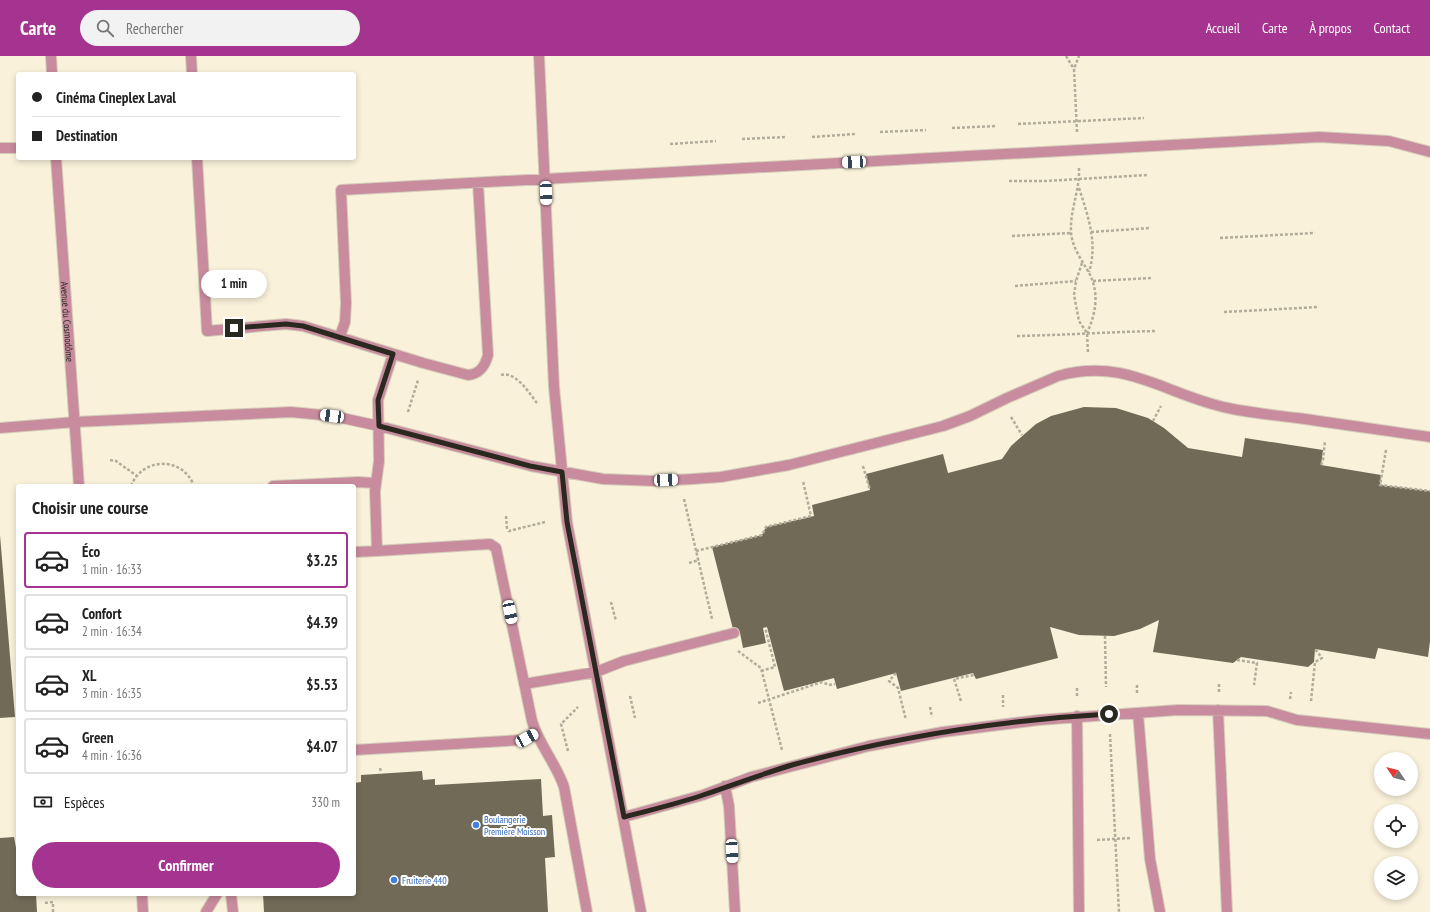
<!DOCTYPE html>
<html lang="fr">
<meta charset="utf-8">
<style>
:root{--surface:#fff;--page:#f2f2f2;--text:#222;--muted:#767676;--line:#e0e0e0;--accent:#a53490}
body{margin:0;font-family:"PT Sans Narrow",sans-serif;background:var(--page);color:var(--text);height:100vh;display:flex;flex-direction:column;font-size:15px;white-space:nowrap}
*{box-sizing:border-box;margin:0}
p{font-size:13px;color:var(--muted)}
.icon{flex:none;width:22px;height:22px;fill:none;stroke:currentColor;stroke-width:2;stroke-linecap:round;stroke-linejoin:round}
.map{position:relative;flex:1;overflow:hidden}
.drawer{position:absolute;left:16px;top:428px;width:340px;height:412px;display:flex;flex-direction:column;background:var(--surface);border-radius:4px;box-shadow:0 2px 6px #0003}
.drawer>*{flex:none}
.top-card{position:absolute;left:16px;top:16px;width:340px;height:88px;border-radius:4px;box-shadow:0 2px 6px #0003;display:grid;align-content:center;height:88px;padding:0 16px;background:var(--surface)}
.needle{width:26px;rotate:305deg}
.tools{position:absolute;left:1374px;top:696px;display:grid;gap:8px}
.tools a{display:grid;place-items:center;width:44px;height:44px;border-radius:50%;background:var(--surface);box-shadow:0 2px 6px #0003;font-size:20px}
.end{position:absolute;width:18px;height:18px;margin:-9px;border:5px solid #2b2820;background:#fff;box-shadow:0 0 0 2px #fff}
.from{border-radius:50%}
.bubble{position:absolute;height:28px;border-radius:14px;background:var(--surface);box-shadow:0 2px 6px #0003;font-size:13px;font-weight:800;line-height:28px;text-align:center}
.car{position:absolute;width:12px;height:24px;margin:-12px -6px;border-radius:5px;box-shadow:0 0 3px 1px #0007;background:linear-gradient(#fff 24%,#345 0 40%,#fff 0 76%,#345 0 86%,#fff 0)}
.top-card b{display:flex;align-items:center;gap:14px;height:38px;font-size:15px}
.top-card b+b{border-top:1px solid var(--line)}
.top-card i{width:10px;height:10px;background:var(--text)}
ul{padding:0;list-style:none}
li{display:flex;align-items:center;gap:12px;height:56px;margin:0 8px 6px;padding:0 8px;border:2px solid var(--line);border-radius:4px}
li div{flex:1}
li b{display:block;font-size:15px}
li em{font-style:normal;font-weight:800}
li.current{border-color:var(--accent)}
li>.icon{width:36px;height:36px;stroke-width:1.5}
h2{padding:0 16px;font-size:18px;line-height:48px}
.pay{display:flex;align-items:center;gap:10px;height:44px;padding:0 16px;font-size:15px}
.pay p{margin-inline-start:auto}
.action{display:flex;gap:8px;margin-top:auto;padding:8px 16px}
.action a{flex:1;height:46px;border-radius:24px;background:var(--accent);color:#fff;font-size:16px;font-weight:800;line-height:46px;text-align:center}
header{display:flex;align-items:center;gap:24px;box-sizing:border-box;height:56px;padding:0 20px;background:var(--accent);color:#fff}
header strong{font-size:19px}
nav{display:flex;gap:22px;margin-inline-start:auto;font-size:14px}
.search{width:280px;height:36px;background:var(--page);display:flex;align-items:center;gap:10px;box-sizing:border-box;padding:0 14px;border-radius:22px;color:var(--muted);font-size:15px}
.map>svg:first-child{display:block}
</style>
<header>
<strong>Carte</strong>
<div class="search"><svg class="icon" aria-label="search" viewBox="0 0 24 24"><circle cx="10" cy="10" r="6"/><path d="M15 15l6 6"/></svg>Rechercher</div>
<nav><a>Accueil</a><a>Carte</a><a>À propos</a><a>Contact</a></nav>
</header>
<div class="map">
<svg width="1430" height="856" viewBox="0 0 1430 856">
<rect width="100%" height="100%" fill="#f9f1da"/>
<!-- building -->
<path fill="#716a56" d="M1084,351L1116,352L1148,362L1164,372L1188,392L1242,401L1245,382L1323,394L1321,409L1381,419L1380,429L1430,435V585L1428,601L1378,592L1375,603L1315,593L1314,606L1308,611L1241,601L1233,607L1153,596L1159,564L1140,573L1114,580L1079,579L1050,571L1058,602L976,623L973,617L901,635L896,617L837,633L834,622L784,635L767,571L763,572L766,587L743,592L740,577L735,579L734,577L712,491L762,479L766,471L814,460L812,449L870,434L866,418L943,398L948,417L1002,403L1011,390L1036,368L1051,360Z
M0,479L15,661L0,662Z
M422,715L423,724L435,723V729L541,723L543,760L552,759L555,801L545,802L548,856H264L263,838H354V727L361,726V719Z
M14,781L16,792H18V838H36L37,856H0V782Z"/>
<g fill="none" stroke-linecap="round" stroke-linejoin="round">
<!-- lane casing -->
<g stroke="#d4cdb9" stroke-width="12">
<path id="lane" d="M191,0L192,18
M539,0L554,331L567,466L641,856
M0,92H18
M197,102L207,275L286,268L303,270L423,307L468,319C480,318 485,310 488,299L478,127
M340,280L345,266L346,247L341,134L1319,81L1389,85L1430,96
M75,366L291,356L333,360L379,370L531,410L603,423L655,425L693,423L721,421L789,409L943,370L970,360L1007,342L1058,320C1127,301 1165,339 1228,352C1251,357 1274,359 1297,362C1342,368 1386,375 1430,381
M273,430L358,426L375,427
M377,495L490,488L496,492L532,665C539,689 556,707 564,731L587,856
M354,496L377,495L375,435L379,405L378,344L393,298
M524,628L596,616L624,605L734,577
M1218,654L1227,856
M1138,657L1150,803L1160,856
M1077,660L1079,856
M354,694L522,684L536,678
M725,730L729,750L735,856
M624,761L703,739L751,721L869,690L943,676L1039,664L1178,654L1267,655L1297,664L1430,678
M231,838L233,856
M206,856L217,838"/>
</g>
<!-- street casing -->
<g stroke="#d4cdb9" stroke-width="12">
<g id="street">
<path d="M51,0L52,18"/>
<path id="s1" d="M56,102L79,430"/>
<path d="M0,372L75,366"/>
<path d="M142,838L143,856"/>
</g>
</g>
<!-- path -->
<path stroke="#b2ac9a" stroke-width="2.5" stroke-dasharray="3 2" stroke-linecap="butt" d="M1066,0L1074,13
M1018,68L1144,62
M952,72L996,70
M880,76L926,74
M1077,76L1074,13L1079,0
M812,81L855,78
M742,83L786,81
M670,88L716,85
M1079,112C1080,134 1070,153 1071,176C1072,191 1081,203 1088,215C1100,236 1096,257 1087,277
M1009,125H1045L1147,119
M1079,132C1088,160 1098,187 1089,216
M1091,176L1150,172
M1012,180L1071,177
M1220,182L1315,177
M1082,207L1076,225L1074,239L1079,265L1087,277L1088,298
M1093,225L1153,222
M1015,230L1076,225
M1224,256L1319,251
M1017,280C1064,279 1110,276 1156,275
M501,319C516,315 529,337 537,347
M408,356L418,324
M1011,361L1022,379
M1153,365L1161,350
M1386,394L1380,429L1430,435
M110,404L116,405L137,420
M1321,409L1323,404L1325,385
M863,410L870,434
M131,430C142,401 183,400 194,430
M684,443L712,563
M506,460L507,473L509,475L545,466
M696,495L762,479L766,471L811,460L803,425
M689,507L699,504
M611,546L616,565
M1105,580L1106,631
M738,595L761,612L782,694
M1237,604L1257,607L1254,629
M761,615L775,611L765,571
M896,617L889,625L898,632L906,664
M1137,629V638
M1077,632V642
M1219,636V628
M1003,639V651
M630,640L635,662
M1290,643L1291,636
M961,645L954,623L974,619
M1311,645L1315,606L1322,602L1315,593
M758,647L822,626L829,629L835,628
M930,651L932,661
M1110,678L1119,856
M568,695L561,668L578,651
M380,712L381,717
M1097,784L1130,782
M45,847L53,846V856"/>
<!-- lane -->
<use href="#lane" stroke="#c88c9e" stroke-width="10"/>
<!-- street -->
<use href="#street" stroke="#c88c9e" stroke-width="10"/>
</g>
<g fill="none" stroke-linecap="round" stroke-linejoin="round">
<!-- route -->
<path stroke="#2b2820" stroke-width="5" d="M234,272L286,268L303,270L393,298L378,344L379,370L530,410L562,416L567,466L624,761C650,754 677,748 703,739C733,729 762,718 792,709C896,681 1001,664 1109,658"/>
</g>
<!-- markers -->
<g fill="#3f7fe0" stroke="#fff" stroke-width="1.5">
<circle cx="476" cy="769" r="4"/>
<circle cx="394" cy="824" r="4"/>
</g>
<g text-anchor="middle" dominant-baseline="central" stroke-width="4" stroke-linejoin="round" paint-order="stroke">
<!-- street labels -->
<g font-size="10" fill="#2b2820" stroke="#fff">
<text stroke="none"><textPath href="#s1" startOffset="164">Avenue du Cosmodôme</textPath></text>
</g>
<!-- shop labels -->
<g font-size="10" fill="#366cbe" stroke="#fff" text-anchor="start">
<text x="484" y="763">Boulangerie<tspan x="484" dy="12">Première Moisson</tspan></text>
<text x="402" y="824">Fruiterie 440</text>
</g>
</g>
</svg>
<div class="tools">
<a><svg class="needle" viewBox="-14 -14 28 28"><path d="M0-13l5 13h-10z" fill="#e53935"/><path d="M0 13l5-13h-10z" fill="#767676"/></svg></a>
<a><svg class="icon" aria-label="locate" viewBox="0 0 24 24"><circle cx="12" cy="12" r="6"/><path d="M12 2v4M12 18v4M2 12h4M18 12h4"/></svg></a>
<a><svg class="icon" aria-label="layers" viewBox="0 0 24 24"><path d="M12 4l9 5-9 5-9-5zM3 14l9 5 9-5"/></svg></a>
</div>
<i class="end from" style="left:1109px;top:658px"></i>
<i class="end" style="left:234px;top:272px"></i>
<div class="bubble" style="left:201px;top:214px;width:66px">1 min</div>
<i class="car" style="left:854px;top:106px;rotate:267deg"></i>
<i class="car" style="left:546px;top:137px;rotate:178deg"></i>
<i class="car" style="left:332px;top:360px;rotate:278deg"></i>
<i class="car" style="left:666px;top:424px;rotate:87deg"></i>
<i class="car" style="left:510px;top:556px;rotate:168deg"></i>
<i class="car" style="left:527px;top:682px;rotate:61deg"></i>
<i class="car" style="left:732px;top:795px;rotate:177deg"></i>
<div class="top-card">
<b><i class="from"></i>Cinéma Cineplex Laval</b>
<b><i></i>Destination</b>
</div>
<section class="drawer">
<h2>Choisir une course</h2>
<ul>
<li class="current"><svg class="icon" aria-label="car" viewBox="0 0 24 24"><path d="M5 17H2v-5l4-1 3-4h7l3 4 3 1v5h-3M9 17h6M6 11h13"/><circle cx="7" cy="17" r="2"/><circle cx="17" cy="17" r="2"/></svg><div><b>Éco</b><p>1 min · 16:33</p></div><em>$3.25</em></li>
<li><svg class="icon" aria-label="car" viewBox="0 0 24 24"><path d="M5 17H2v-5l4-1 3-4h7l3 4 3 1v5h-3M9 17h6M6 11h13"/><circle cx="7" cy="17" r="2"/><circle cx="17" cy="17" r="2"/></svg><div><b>Confort</b><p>2 min · 16:34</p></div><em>$4.39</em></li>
<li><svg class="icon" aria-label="car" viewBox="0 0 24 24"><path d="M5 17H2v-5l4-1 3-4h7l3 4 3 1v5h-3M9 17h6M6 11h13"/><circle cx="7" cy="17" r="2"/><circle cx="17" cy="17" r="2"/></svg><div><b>XL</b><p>3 min · 16:35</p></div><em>$5.53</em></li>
<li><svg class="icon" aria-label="car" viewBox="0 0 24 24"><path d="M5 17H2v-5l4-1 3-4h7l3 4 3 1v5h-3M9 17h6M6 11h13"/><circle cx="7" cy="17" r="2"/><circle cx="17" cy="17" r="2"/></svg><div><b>Green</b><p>4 min · 16:36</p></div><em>$4.07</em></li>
</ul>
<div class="pay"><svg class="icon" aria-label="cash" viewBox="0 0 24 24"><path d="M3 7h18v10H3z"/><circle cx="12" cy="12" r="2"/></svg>Espèces<p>330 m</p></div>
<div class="action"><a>Confirmer</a></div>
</section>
</div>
